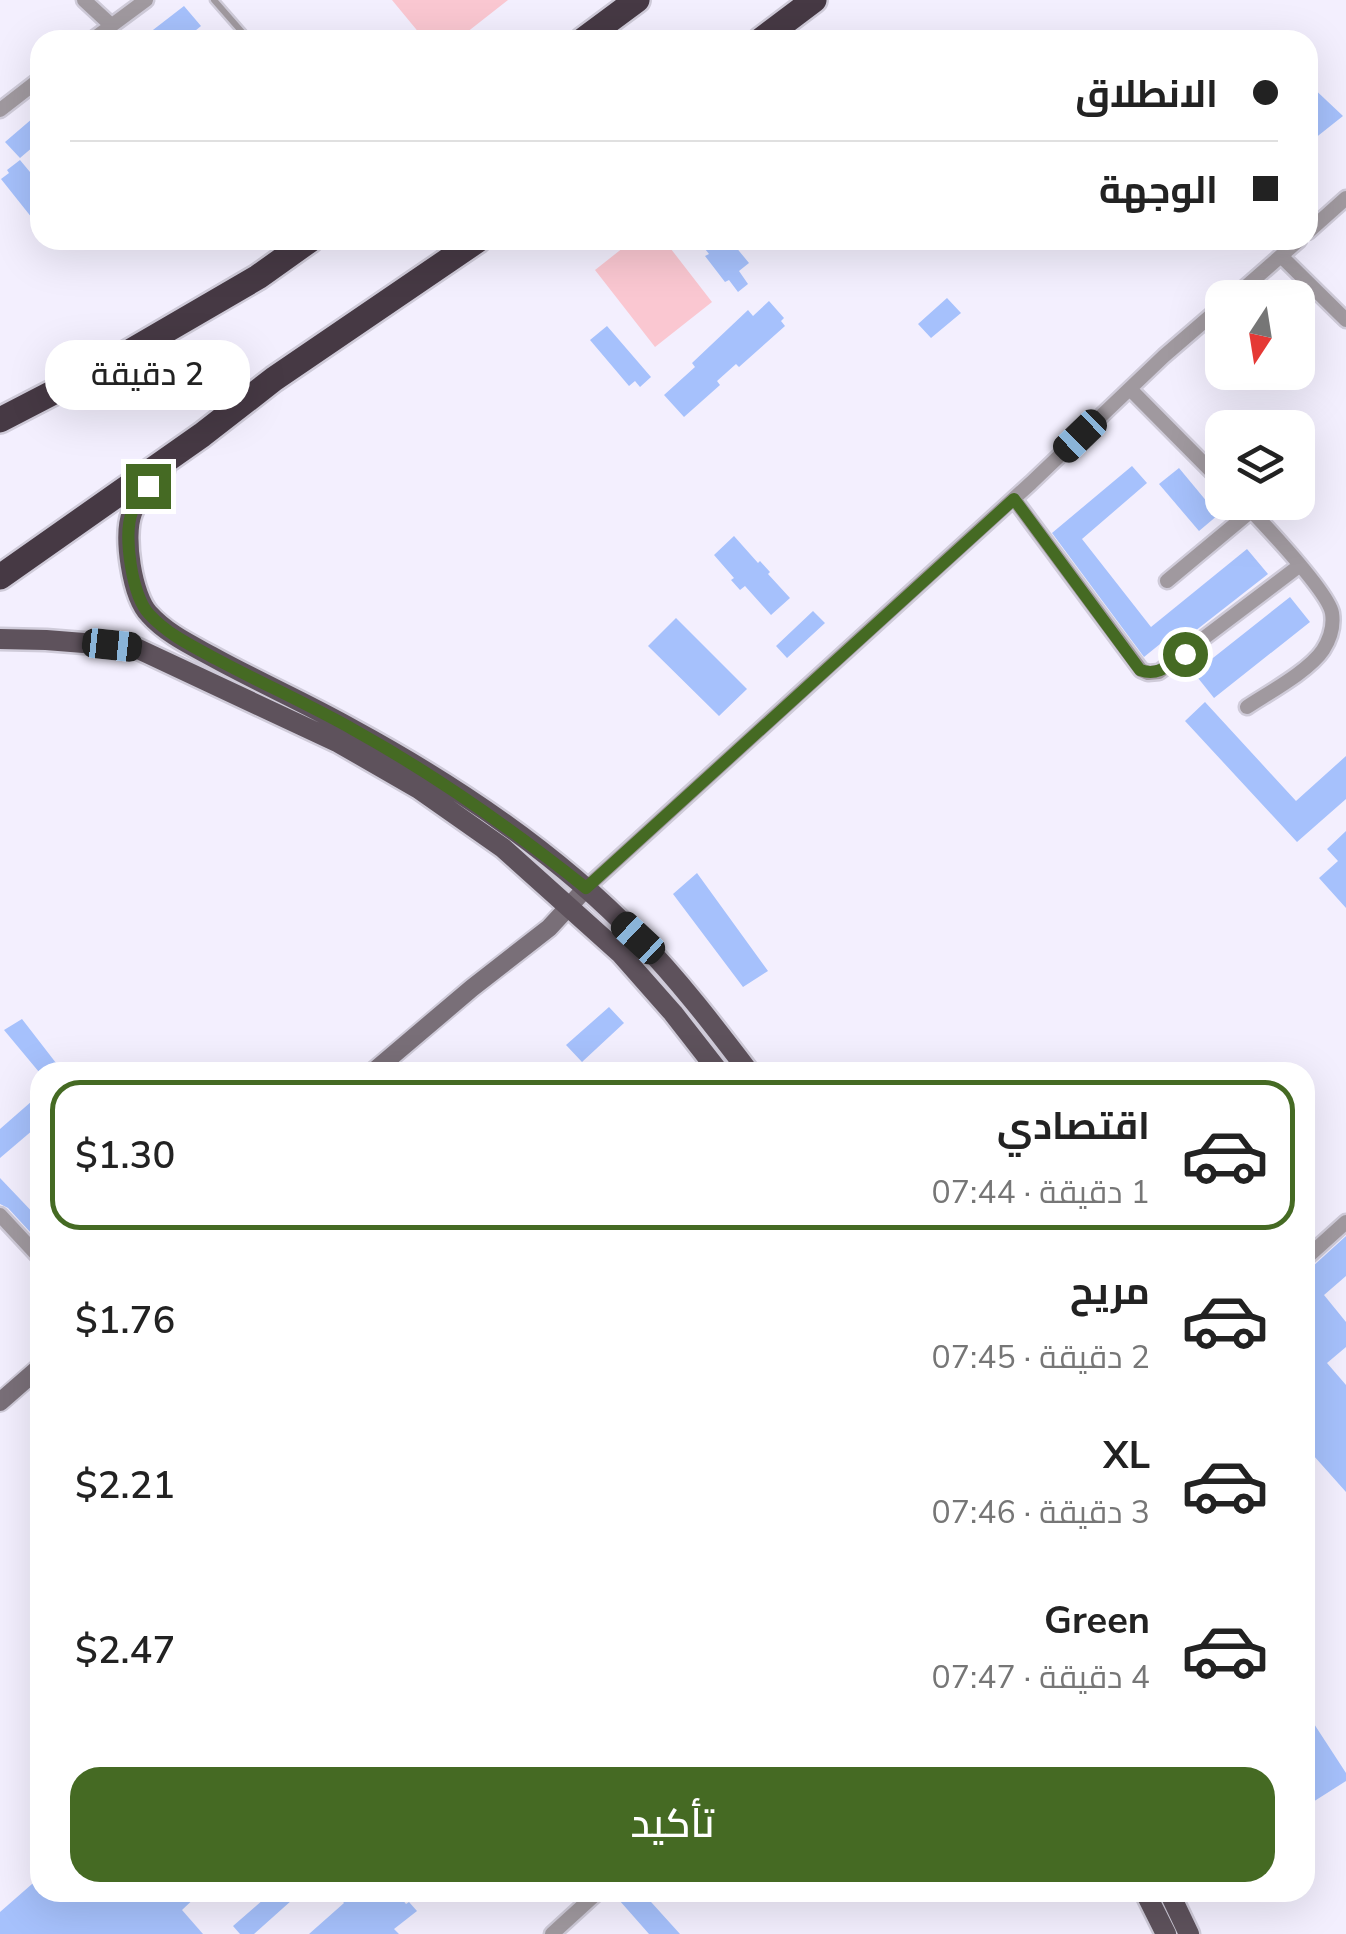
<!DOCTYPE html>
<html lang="ar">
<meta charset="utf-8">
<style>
:root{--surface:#fff;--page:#f2f2f2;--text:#222;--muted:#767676;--line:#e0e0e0;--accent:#456a23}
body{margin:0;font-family:"Nunito Sans",Cairo,sans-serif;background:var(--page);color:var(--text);direction:rtl;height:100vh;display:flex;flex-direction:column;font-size:38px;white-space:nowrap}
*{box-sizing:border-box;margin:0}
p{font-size:32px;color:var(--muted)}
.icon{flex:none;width:55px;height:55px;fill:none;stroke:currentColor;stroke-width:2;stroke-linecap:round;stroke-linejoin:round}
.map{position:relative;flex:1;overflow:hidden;direction:ltr}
.details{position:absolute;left:30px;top:1062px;width:1285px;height:840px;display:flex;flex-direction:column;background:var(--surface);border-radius:30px;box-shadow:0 10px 40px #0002;direction:rtl}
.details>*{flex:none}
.hud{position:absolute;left:30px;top:30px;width:1288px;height:220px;border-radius:30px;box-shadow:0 10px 40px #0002;direction:rtl;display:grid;align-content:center;height:220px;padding:0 40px;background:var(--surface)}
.needle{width:65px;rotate:192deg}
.tools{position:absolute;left:1205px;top:280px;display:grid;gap:20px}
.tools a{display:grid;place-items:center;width:110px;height:110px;border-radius:20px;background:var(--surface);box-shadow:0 10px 40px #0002;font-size:50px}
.end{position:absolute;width:45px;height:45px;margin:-22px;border:12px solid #456a23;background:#fff;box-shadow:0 0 0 5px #fff}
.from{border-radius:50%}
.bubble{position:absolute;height:70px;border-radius:30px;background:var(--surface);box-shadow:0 10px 40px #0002;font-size:32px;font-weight:600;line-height:70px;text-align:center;direction:rtl}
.car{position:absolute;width:30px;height:60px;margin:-30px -15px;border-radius:12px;box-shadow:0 0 8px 2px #0007;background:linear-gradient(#222 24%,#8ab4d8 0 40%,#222 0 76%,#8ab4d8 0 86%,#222 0)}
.hud b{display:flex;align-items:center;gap:35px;height:95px;font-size:38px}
.hud b+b{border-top:2px solid var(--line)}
.hud i{width:25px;height:25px;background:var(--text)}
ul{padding:18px 0 0;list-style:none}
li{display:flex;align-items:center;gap:30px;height:150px;margin:0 20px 15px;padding:0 20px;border:5px solid transparent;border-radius:30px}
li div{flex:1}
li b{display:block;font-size:38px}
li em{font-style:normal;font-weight:600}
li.current{border-color:var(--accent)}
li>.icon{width:90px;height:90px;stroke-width:1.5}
.cta{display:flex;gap:20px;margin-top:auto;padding:20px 40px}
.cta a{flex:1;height:115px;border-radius:30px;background:var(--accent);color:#fff;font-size:40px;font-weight:600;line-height:115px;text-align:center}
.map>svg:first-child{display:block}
</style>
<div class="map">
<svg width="1346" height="1934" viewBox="0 0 1346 1934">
<rect width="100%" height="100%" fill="#f3effe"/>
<!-- green -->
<path fill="#fac7d1" d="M392,0H508L457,40H425Z
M633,240H664L712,302L655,347L595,270Z"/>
<!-- building -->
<path fill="#a6c1fc" d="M184,6L201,26L184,40H140Z
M1308,83L1343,116L1314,139L1308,133Z
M40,112V141L20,158L5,142Z
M20,160L40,184V228L1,179L9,173L7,170Z
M698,240H730L749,263L739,271L748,284L738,292L729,280L725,282L705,256L709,254Z
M947,298L961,313L931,338L918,324Z
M769,301L784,318L781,321L785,326L739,367L736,364L717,381L720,385L684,417L664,395L695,367L692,363L748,310L753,316Z
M607,326L651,377L640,387L635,381L629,386L590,340Z
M1132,466L1147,483L1082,539L1151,627L1247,549L1268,574L1172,649L1165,640L1144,657L1052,533Z
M1179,468L1218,515L1199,531L1159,484Z
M734,536L758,563L760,561L770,572L768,574L790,598L771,615L745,586L740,590L731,580L734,578L714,555Z
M1290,597L1310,622L1214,698L1194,673Z
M813,611L825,623L787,658L776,646Z
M676,618L747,689L719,716L648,646Z
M1205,702L1296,801L1346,756V799L1297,842L1185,721Z
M1346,831V908L1319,878L1338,861L1327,849Z
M697,873L768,971L743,987L673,894Z
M609,1007L624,1023L582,1062L566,1045Z
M22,1019L63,1072H39L4,1030Z
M40,1094V1124L0,1158V1129Z
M0,1178L40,1220V1224L31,1233L8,1208L0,1204Z
M1346,1236V1276L1324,1295L1346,1322V1347L1327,1363L1346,1385V1492L1305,1446V1270L1312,1267Z
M1305,1710L1346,1773V1781L1305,1807Z
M40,1877V1892H201L182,1910L203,1934H0V1912Z
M272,1892H301L254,1934H240L233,1926Z
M335,1892H396L406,1904L409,1902L417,1911L394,1929L399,1934H309L344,1903Z
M612,1892H642L680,1934H649Z"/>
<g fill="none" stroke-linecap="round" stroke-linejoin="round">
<!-- lane casing -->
<g stroke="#cfcbd9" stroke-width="11">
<path id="lane" d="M214,0L249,40"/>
</g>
<!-- street casing -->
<g stroke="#cfcbd9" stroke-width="19">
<path id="street" d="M84,0L111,25
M92,40L146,0
M0,110L40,79
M1308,232L1346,198
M1281,256L1346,320
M1233,298L1299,240
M1130,389L1222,482
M1014,499L1141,670L1148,673L1159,672L1299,566
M1243,502C1261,521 1328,591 1332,613C1334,626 1330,639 1323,650C1309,671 1268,693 1247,707
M1167,581L1251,511
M586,888L1031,483L1164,356L1222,306
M0,1215L40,1258
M1305,1259L1346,1222
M552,1934L598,1892"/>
</g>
<!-- secondary casing -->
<g stroke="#cfcbd9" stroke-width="22">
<path id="secondary" d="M373,1072L472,988L549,928L586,888
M0,1402L40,1367"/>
</g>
<!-- primary casing -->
<g stroke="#cfcbd9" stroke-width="25">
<path id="primary" d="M164,471C152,483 138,496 132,513C123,536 132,596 149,614C166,633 189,644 211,656C258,682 306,703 352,729C455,785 557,853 638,938C678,979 714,1026 749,1072
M0,639L46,640L134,647L339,743L419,789L503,848L620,953L673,1013L719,1072
M1145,1892L1166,1934
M1169,1892L1189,1934"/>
</g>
<!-- highway casing -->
<g stroke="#cfcbd9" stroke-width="30">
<path id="highway" d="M583,40L637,0
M761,40L814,0
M0,420L112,362L258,277L310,240
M0,577L202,435L274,379L478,240"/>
</g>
<!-- lane -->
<use href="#lane" stroke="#a0999f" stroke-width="6"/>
<!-- street -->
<use href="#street" stroke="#a0999f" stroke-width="14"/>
<!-- secondary -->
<use href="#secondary" stroke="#796f78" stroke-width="18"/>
<!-- primary -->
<use href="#primary" stroke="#5e525c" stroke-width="20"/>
<!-- highway -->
<use href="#highway" stroke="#463944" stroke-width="25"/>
</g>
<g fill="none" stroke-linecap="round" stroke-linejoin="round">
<!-- route -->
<path stroke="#456a23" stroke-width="12" d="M148,486C143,494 136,503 132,512C123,535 132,596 149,614C168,635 194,647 218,660C263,684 310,705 354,730C437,776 512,829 586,888L1014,499L1140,670C1159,677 1170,664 1185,654"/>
</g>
</svg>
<div class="tools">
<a><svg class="needle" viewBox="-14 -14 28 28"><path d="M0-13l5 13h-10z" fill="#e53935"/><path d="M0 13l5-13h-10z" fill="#767676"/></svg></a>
<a><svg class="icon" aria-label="layers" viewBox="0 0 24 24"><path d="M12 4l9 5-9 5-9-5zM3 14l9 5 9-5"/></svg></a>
</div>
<i class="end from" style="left:1185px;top:654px"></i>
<i class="end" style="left:148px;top:486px"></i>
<div class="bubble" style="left:45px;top:340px;width:205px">2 دقيقة</div>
<i class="car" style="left:1080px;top:436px;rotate:226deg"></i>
<i class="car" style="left:112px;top:645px;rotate:96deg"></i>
<i class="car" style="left:638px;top:938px;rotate:313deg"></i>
<div class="hud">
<b><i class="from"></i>الانطلاق</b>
<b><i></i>الوجهة</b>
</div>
<section class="details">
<ul>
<li class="current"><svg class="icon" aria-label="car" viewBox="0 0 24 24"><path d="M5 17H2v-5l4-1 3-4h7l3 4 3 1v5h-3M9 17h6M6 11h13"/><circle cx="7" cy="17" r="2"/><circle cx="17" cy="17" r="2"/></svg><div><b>اقتصادي</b><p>1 دقيقة · 07:44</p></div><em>$1.30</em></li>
<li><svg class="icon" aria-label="car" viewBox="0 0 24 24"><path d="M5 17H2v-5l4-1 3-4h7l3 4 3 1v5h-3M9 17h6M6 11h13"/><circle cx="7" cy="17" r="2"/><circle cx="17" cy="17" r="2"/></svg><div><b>مريح</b><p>2 دقيقة · 07:45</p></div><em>$1.76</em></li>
<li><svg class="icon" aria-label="car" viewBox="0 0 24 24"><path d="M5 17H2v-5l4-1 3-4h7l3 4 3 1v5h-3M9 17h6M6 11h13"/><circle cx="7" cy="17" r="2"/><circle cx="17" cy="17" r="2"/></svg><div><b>XL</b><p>3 دقيقة · 07:46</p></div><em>$2.21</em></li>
<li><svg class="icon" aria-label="car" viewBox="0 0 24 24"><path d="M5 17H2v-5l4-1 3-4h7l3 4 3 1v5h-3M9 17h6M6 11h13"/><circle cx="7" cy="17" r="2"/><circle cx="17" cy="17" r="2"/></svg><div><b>Green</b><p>4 دقيقة · 07:47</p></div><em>$2.47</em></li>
</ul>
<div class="cta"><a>تأكيد</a></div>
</section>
</div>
